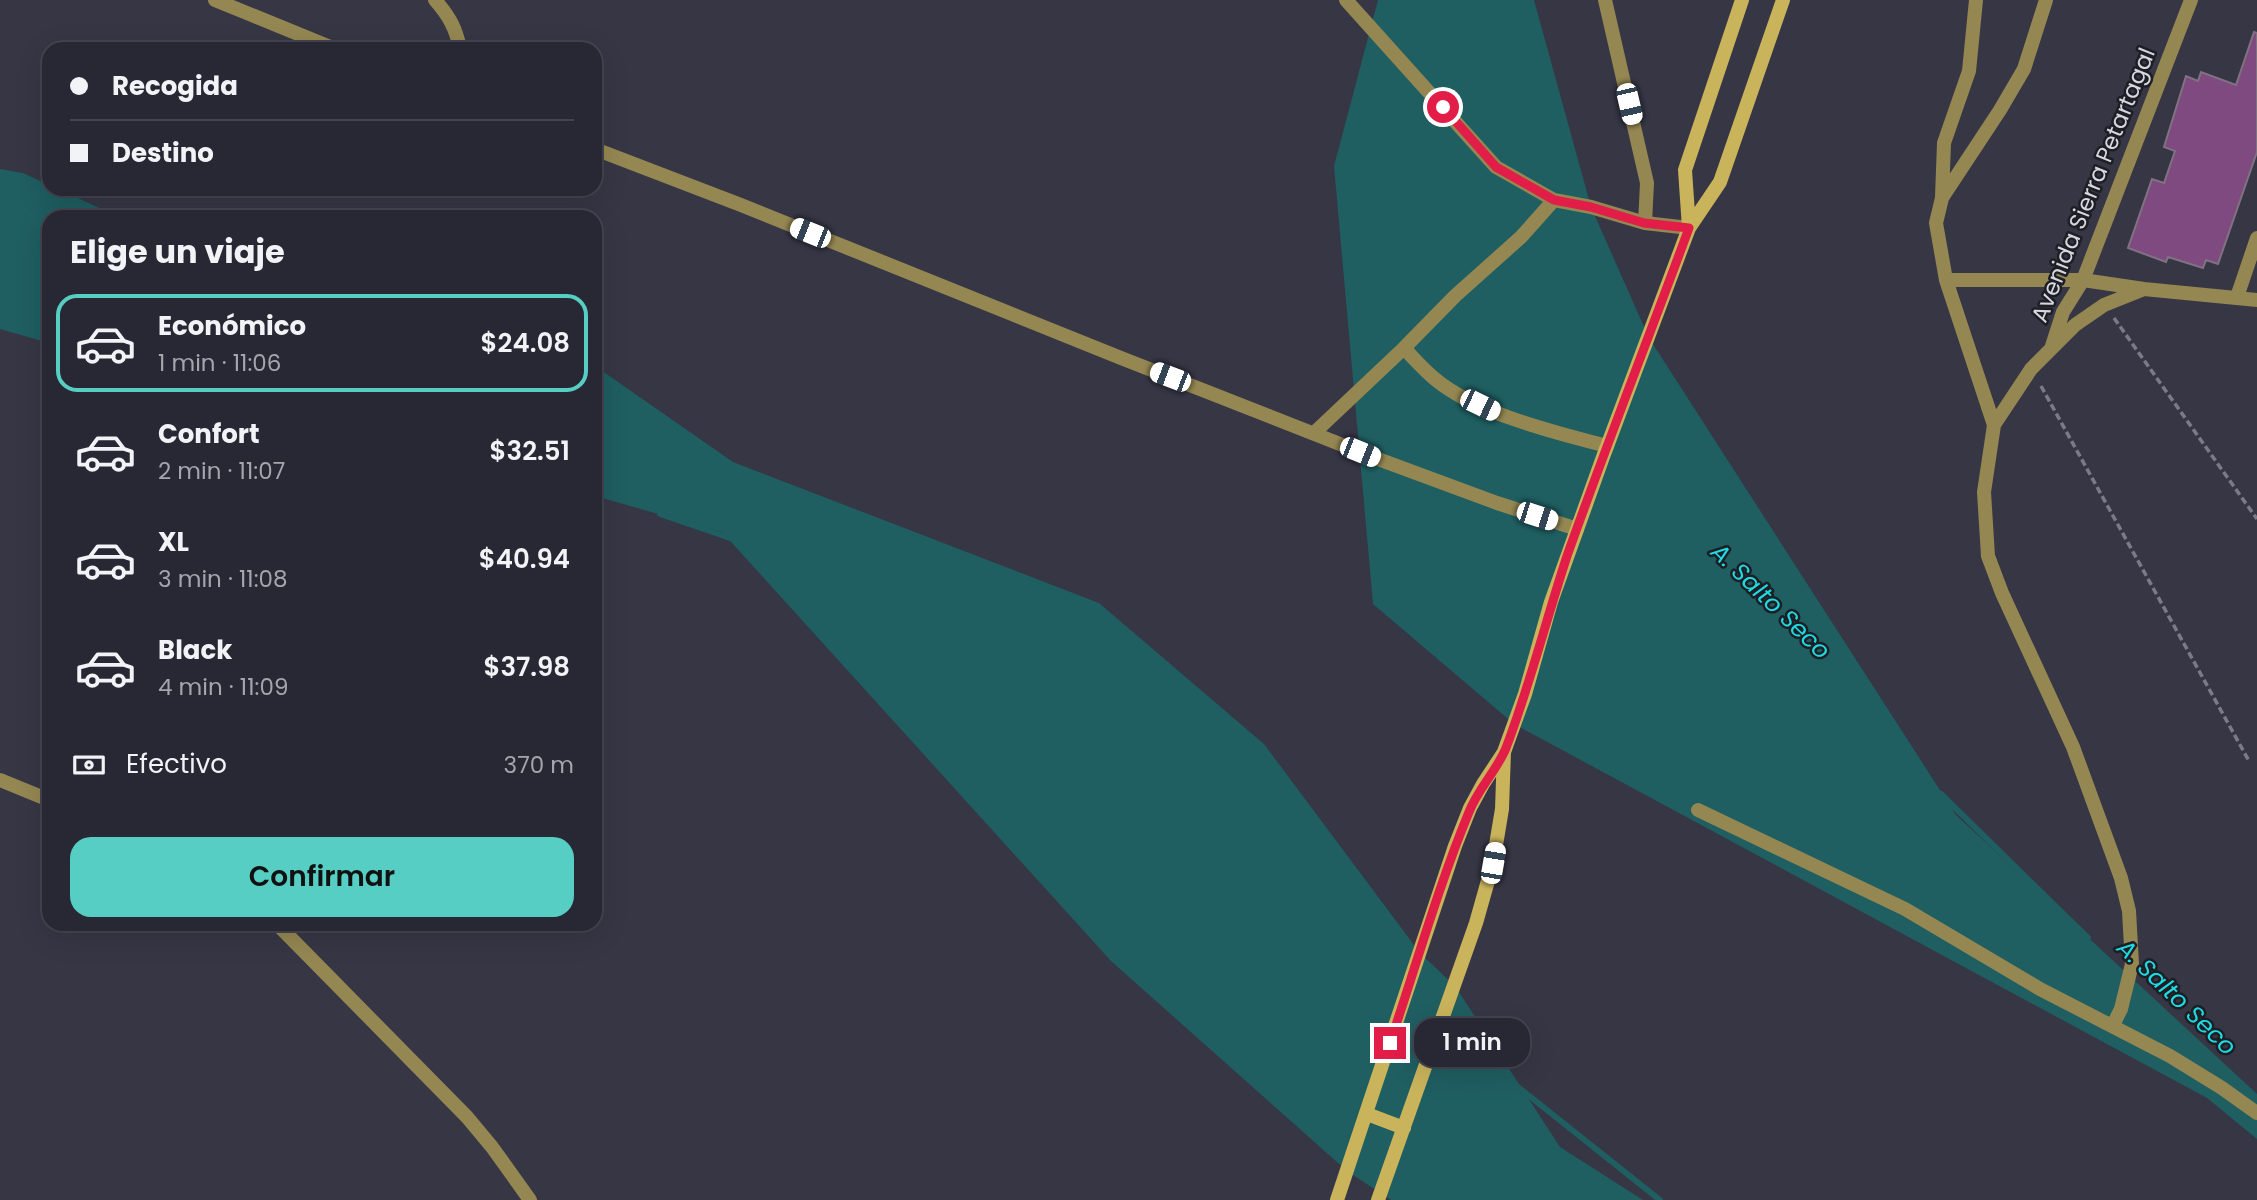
<!DOCTYPE html>
<html lang="es">
<meta charset="utf-8">
<style>
:root{--surface:#282834;--page:#343440;--text:#f1f3f6;--muted:#a5a6ac;--line:#44444f;--accent:#56cec3}
body{margin:0;font-family:Poppins,sans-serif;background:var(--page);color:var(--text);height:100vh;display:flex;flex-direction:column;font-size:26px;white-space:nowrap}
*{box-sizing:border-box;margin:0}
p{font-size:23px;color:var(--muted)}
.icon{flex:none;width:38px;height:38px;fill:none;stroke:currentColor;stroke-width:2;stroke-linecap:round;stroke-linejoin:round}
.map{position:relative;flex:1;overflow:hidden}
.panel{position:absolute;left:42px;top:210px;width:560px;height:721px;display:flex;flex-direction:column;background:var(--surface);border-radius:21px;box-shadow:0 7px 28px #0002,0 0 0 2px var(--line)}
.panel>*{flex:none}
.hud{position:absolute;left:42px;top:42px;width:560px;height:154px;border-radius:21px;box-shadow:0 7px 28px #0002,0 0 0 2px var(--line);display:grid;align-content:center;height:154px;padding:0 28px;background:var(--surface)}
.end{position:absolute;width:32px;height:32px;margin:-16px;border:9px solid #e11d48;background:#fff;box-shadow:0 0 0 4px #fff}
.from{border-radius:50%}
.bubble{position:absolute;height:49px;border-radius:21px;background:var(--surface);box-shadow:0 7px 28px #0002,0 0 0 2px var(--line);font-size:23px;font-weight:600;line-height:49px;text-align:center}
.car{position:absolute;width:21px;height:42px;margin:-21px -10px;border-radius:9px;box-shadow:0 0 5px 2px #0007;background:linear-gradient(#fff 24%,#345 0 40%,#fff 0 76%,#345 0 86%,#fff 0)}
.hud b{display:flex;align-items:center;gap:24px;height:66px;font-size:26px}
.hud b+b{border-top:2px solid var(--line)}
.hud i{width:18px;height:18px;background:var(--text)}
ul{padding:0;list-style:none}
li{display:flex;align-items:center;gap:21px;height:98px;margin:0 14px 10px;padding:0 14px;border:4px solid transparent;border-radius:21px}
li div{flex:1}
li b{display:block;font-size:26px}
li em{font-style:normal;font-weight:600}
li.current{border-color:var(--accent)}
li>.icon{width:63px;height:63px;stroke-width:1.5}
h2{padding:0 28px;font-size:32px;line-height:84px}
.pay{display:flex;align-items:center;gap:18px;height:77px;padding:0 28px;font-size:26px}
.pay p{margin-inline-start:auto}
.button{display:flex;gap:14px;margin-top:auto;padding:14px 28px}
.button a{flex:1;height:80px;border-radius:21px;background:var(--accent);color:#111;font-size:28px;font-weight:600;line-height:80px;text-align:center}
.map>svg:first-child{display:block}
</style>
<div class="map">
<svg width="2257" height="1200" viewBox="0 0 2257 1200">
<rect width="100%" height="100%" fill="#363645"/>
<!-- water -->
<path fill="#1f5e61" d="M1378,0H1534L1591,207L1649,338L1956,815L2257,1094V1139L2207,1098L1514,724L1373,604L1334,166Z
M0,169L23,173L49,185V189H58L119,217H49V343L0,329Z
M595,366L733,462L1099,603L1264,744L1420,953L1455,986L1560,1147L1643,1200H1391L1347,1171L1111,961L722,532L595,496Z"/>
<g fill="none" stroke-linecap="round" stroke-linejoin="round">
<!-- stream -->
<path stroke="#1f5e61" stroke-width="6" d="M660,514L733,539
M1941,794L2088,938
M1518,1087L1660,1200"/>
</g>
<!-- building -->
<path fill="#7f4a80" stroke="#807280" stroke-width="2" d="M2254,32L2257,33V152L2218,264L2206,260L2203,268L2168,257L2166,262L2128,248L2152,179L2164,183L2175,151L2164,147L2186,76L2198,81L2201,72L2236,85Z"/>
<g fill="none" stroke-linecap="round" stroke-linejoin="round">
<!-- path -->
<path stroke="#7b7b88" stroke-width="3.5" stroke-dasharray="7 3.5" stroke-linecap="butt" d="M2114,318L2257,519
M2041,386L2249,761"/>
<!-- street -->
<path stroke="#948752" stroke-width="14" d="M215,0L335,49
M435,0C449,16 456,28 460,49
M1346,0L1496,167L1554,200L1591,207L1645,223L1689,228
M1605,0L1647,183L1645,223
M595,149L741,205L1121,358L1378,459L1497,503L1577,529
M1942,197L1944,143L1969,71L1976,0
M1946,280H2083L2144,289L2257,300
M2237,297L2257,238
M2052,346L2063,312L2083,280L2191,0
M1404,348C1414,359 1424,370 1435,379C1475,413 1557,433 1607,446
M1994,425L1946,280L1936,223L1942,198L2000,110L2024,69L2046,0
M1314,433L1404,348L1455,296L1521,237L1554,200
M0,780L49,800
M1698,810L1905,909L2040,989L2170,1056L2222,1088L2257,1113
M277,924L467,1117L492,1147L530,1200
M2113,1025L2121,1009L2132,964L2129,911L2121,878L2073,747L2002,593L1988,556L1984,492L1994,425L2031,369L2075,325L2104,305L2144,289"/>
<!-- secondary -->
<path stroke="#c9b35b" stroke-width="14" d="M1689,228L1685,170L1742,0
M1367,1114L1404,1128
M1337,1200L1455,846L1470,808L1483,784L1504,752L1525,694L1551,602L1603,457L1689,228L1720,182L1783,0
M1378,1200L1476,923L1493,863L1502,809L1504,752"/>
</g>
<g fill="none" stroke-linecap="round" stroke-linejoin="round">
<!-- route -->
<path stroke="#e11d48" stroke-width="9" d="M1390,1043C1416,966 1438,887 1469,812C1478,789 1497,770 1506,748C1530,685 1546,620 1567,556C1606,446 1649,337 1689,228L1644,223L1591,207L1554,200L1496,167L1443,107"/>
</g>
<g text-anchor="middle" dominant-baseline="central" stroke-width="5" stroke-linejoin="round" paint-order="stroke">
<!-- street labels -->
<g font-size="23" fill="#d7d7e1" stroke="#1e1e25">
<text transform="translate(2093 185) rotate(-68)">Avenida Sierra Petartagal</text>
</g>
<!-- water labels -->
<g font-size="24" font-style="italic" fill="#1edbe3" stroke="#1e1e25">
<text transform="translate(1771 601) rotate(44)">A. Salto Seco</text>
<text transform="translate(2177 997) rotate(44)">A. Salto Seco</text>
</g>
</g>
</svg>
<i class="end from" style="left:1443px;top:107px"></i>
<i class="end" style="left:1390px;top:1043px"></i>
<div class="bubble" style="left:1414px;top:1018px;width:116px">1 min</div>
<i class="car" style="left:1629px;top:104px;rotate:167deg"></i>
<i class="car" style="left:810px;top:233px;rotate:292deg"></i>
<i class="car" style="left:1170px;top:377px;rotate:291deg"></i>
<i class="car" style="left:1480px;top:405px;rotate:116deg"></i>
<i class="car" style="left:1360px;top:452px;rotate:112deg"></i>
<i class="car" style="left:1537px;top:516px;rotate:108deg"></i>
<i class="car" style="left:1493px;top:863px;rotate:10deg"></i>
<div class="hud">
<b><i class="from"></i>Recogida</b>
<b><i></i>Destino</b>
</div>
<section class="panel">
<h2>Elige un viaje</h2>
<ul>
<li class="current"><svg class="icon" aria-label="car" viewBox="0 0 24 24"><path d="M5 17H2v-5l4-1 3-4h7l3 4 3 1v5h-3M9 17h6M6 11h13"/><circle cx="7" cy="17" r="2"/><circle cx="17" cy="17" r="2"/></svg><div><b>Económico</b><p>1 min · 11:06</p></div><em>$24.08</em></li>
<li><svg class="icon" aria-label="car" viewBox="0 0 24 24"><path d="M5 17H2v-5l4-1 3-4h7l3 4 3 1v5h-3M9 17h6M6 11h13"/><circle cx="7" cy="17" r="2"/><circle cx="17" cy="17" r="2"/></svg><div><b>Confort</b><p>2 min · 11:07</p></div><em>$32.51</em></li>
<li><svg class="icon" aria-label="car" viewBox="0 0 24 24"><path d="M5 17H2v-5l4-1 3-4h7l3 4 3 1v5h-3M9 17h6M6 11h13"/><circle cx="7" cy="17" r="2"/><circle cx="17" cy="17" r="2"/></svg><div><b>XL</b><p>3 min · 11:08</p></div><em>$40.94</em></li>
<li><svg class="icon" aria-label="car" viewBox="0 0 24 24"><path d="M5 17H2v-5l4-1 3-4h7l3 4 3 1v5h-3M9 17h6M6 11h13"/><circle cx="7" cy="17" r="2"/><circle cx="17" cy="17" r="2"/></svg><div><b>Black</b><p>4 min · 11:09</p></div><em>$37.98</em></li>
</ul>
<div class="pay"><svg class="icon" aria-label="cash" viewBox="0 0 24 24"><path d="M3 7h18v10H3z"/><circle cx="12" cy="12" r="2"/></svg>Efectivo<p>370 m</p></div>
<div class="button"><a>Confirmar</a></div>
</section>
</div>
